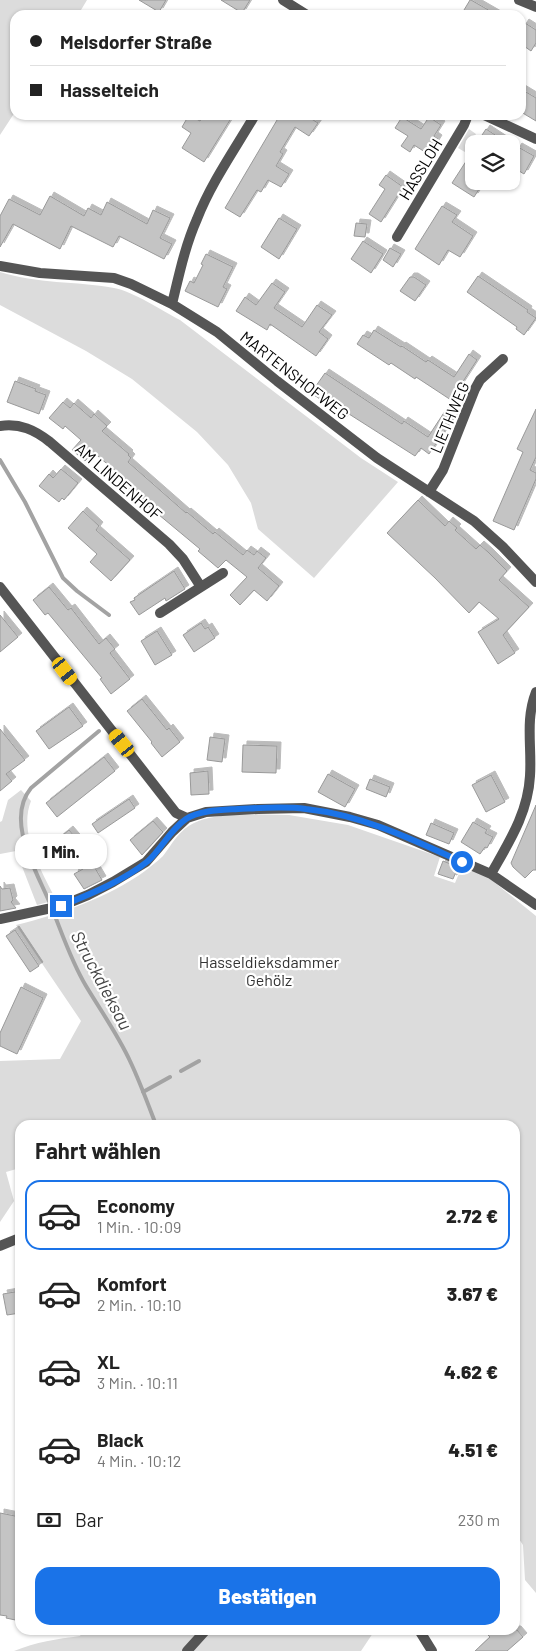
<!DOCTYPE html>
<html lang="de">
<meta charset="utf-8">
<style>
:root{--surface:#fff;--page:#f2f2f2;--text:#222;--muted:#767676;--line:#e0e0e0;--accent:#1a73e8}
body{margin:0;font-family:Barlow,sans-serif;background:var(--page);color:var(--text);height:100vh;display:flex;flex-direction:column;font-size:19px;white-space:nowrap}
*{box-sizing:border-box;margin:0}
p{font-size:16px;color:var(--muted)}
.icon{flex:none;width:28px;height:28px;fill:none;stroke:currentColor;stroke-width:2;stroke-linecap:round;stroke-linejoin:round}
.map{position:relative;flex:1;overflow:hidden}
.sheet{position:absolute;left:15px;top:1120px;width:505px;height:515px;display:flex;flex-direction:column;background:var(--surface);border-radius:15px;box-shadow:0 1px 4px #0004}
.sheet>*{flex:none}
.hud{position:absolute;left:10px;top:10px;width:516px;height:110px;border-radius:15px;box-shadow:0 1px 4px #0004;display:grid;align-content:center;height:110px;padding:0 20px;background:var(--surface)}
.buttons{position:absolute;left:465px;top:135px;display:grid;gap:10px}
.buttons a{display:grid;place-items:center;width:55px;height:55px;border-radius:10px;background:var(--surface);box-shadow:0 1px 4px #0004;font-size:25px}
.end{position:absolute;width:22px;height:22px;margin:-11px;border:6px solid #1a73e8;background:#fff;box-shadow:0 0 0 2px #fff}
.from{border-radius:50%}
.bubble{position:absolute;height:35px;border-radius:15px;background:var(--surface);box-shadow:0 1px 4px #0004;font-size:16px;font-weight:800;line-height:35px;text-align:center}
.car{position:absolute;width:15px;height:30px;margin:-15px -8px;border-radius:6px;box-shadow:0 0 4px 1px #0007;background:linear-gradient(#f5c518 24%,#345 0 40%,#f5c518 0 76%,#345 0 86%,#f5c518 0)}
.hud b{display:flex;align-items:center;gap:18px;height:48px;font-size:19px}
.hud b+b{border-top:1px solid var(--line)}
.hud i{width:12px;height:12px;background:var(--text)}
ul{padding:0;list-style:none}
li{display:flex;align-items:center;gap:15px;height:70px;margin:0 10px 8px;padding:0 10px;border:2px solid transparent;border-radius:15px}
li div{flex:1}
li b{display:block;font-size:19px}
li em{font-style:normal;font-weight:800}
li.active{border-color:var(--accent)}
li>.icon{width:45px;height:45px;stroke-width:1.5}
h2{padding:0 20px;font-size:22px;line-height:60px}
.pay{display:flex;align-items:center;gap:12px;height:55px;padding:0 20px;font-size:19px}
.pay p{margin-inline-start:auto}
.cta{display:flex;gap:10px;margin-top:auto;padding:10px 20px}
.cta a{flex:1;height:58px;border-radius:15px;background:var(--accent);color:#fff;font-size:20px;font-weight:800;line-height:58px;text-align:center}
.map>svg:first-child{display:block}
</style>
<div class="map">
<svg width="536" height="1651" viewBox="0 0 536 1651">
<defs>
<filter id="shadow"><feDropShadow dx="4" dy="-4" stdDeviation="0" flood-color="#0004"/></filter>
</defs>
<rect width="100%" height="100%" fill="#fff"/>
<!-- green -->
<path fill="#dcdcdc" d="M0,0H87L78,15H15V112L0,135Z
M469,129L476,134L468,148L470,155L458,148Z
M0,272C37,284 76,281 114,288C132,291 163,311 180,320L361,458L398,482L314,578L258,529L251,503L228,465L197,432L132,379L86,351L0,305Z
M21,790L31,801C18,834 42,871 56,900L37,905L16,851L0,854V822L2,821L8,800Z
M235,814L289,815L348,825L440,857L434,876L455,883L462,866L488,877L536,916V1593L525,1580L523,1545L515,1533V1125H20V1168L6,1172L14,1201L0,1222V1061L60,1059L81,1021L16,925C60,914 108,898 145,871C151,866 158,861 163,856C172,844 180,829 194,823C206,817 222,816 235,814Z
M83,1630H375L361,1651H14C36,1642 57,1639 80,1636Z"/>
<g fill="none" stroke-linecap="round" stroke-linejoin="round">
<!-- stream -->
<path stroke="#a3a3a3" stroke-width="4" d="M0,460L25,502L63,578L77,591L109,615
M99,731L31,788C4,821 38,873 51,906C62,933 71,961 86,986C101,1011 118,1035 130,1061C140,1082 148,1104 156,1125
M181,1071L199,1061
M143,1092L170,1077"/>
</g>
<!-- building -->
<path fill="#c4c4c4" stroke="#999" filter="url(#shadow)" d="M139,0H166L159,12Z
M221,0H250L242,13Z
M470,0H471L497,15H461Z
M525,23L536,30V43L531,51L521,44V29Z
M521,89L536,98V121L521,112Z
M189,115L200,121L204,115H222L230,120L204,162L182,148L191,133L182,127Z
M280,115H305L318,123L309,136L295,127L280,152L283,154L276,166L289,174L281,187L268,180L261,192L257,190L240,217L225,208Z
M402,117L421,129L429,117L441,125L434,136L438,139L430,152L426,149L425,152L414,145L410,152L401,146L408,136L395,128Z
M486,129L509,144H476Z
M518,147L534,156L524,174L511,166V158Z
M474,149V181L483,183L474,197L452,183Z
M386,175L403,187L381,222L369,214L385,189L379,185Z
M50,196L84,216L88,208L101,215L107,202L147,224L153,210L170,218L160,238L172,244L164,259L119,236L113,247L71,226L60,249L13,224L0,247V216L9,199L40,215Z
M442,206L457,215L452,222L473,236L460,257L448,250L439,265L415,249Z
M279,218L297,229L279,259L261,247Z
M356,223L367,224L365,237L354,236Z
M363,241L383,254L371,273L351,259Z
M390,248L401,254L393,267L383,260Z
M206,254L233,267L223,287L227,289L218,307L185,291L190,281L194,283L203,265L201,264Z
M478,276L528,310L527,312L536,318L524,335L516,329L517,327L467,292Z
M410,277H414L426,285L415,301L400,291Z
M272,283L285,292L274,308L302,327L317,305L332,315L319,332L328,339L316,356L270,324L267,330L236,311L245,297L256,305Z
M374,330L401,347L402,346L426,362L428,360L454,377L469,354L477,360L451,400L416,377L415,379L391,363L389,365L357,344L363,335L369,338Z
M325,373L402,424L404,421L428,437L447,408L456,414L429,454L421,448L415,456L349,414L347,417L311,393Z
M15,381L36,389L35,391L46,395L39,414L7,402Z
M63,402L70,408L74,403L91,418L94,414L107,426L102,431L129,454L128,455L131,458L128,462L186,513L187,512L213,534L215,532L243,555L247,550L254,555L257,551L266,558L258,568L279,586L267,601L254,590L240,605L230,595L247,577L226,560L218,568L198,551L200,549L123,485L121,481L124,478L93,452L85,461L72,450L81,440L65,426L63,429L49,418Z
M536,409V457L530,470L536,473V479L514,530L493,521L523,452L517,449Z
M61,469L78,483L64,500L62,498L59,502L39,486L49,474L53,478Z
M418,500L445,526L449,521L457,528L455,530L476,549L480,545L488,552L507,571L499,580L529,607L503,635L515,653L498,664L478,632L499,619L479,602L469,613L435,578L387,533Z
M83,511L99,526L96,530L130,560L111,581L90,562L97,554L68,528Z
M174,571L185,589L166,601L165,598L139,615L130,602L135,600L134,598Z
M49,587L68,610L71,608L99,644L106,638L115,649L110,653L130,679L111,694L100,679L102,678L48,613L45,615L33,600Z
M0,615L18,637L0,652Z
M201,623L205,629L208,627L215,638L194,652L183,635Z
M157,631L172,655L155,665L141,641Z
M142,699L167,730L169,728L180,742L162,757L151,743L152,742L127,711Z
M69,707L83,726L49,749L36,731Z
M0,729L25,760L6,774L12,781L0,791Z
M210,737L225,739L222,762L207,760Z
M243,745L277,746L276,773L242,772Z
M104,757L115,771L57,817L46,803Z
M208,771L209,794L191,795L190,773Z
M328,774L355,789L345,807L318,792Z
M491,775L505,802L486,812L472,785Z
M370,779L390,787L386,797L366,789Z
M129,799L135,808L98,833L92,824Z
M536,805V870H533L525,878L513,867L511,863Z
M153,821L163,832L142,855L130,840Z
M473,822L487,830L485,833L493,837L487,848L485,847L480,854L461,842Z
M431,823L454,833L449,844L426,835Z
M69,830L81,844L102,880L84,889L74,874L83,869L72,851L64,858L52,844Z
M443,861L458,867L453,879L438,874Z
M0,886L2,889L10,888L13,900L11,902L16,908L0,911Z
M15,930L39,966L30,972L6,936Z
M21,987L43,998L17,1054L0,1046V1033Z
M20,1291V1313L7,1315L3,1294Z
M0,1513L20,1517V1621L6,1618L7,1616L0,1615Z
M494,1630H517L523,1637L507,1651H475L490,1637L488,1635Z"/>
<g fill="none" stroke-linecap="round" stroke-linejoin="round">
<!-- minor -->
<path stroke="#555" stroke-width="10" d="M283,0L307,15
M484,115L536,139
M397,237L464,125L468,115
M0,266L40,273L114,278L131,284L172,304L217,332L277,381L377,458L474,521L503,547L536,582
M172,304C179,275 185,246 197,219C211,183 235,149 255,115
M0,426C20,423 35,430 50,442L169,544L183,559L201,587
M429,492L443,470L475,389L480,380L503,359
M0,587L176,813L187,818
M160,613L223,573
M491,874C509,842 528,813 530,776C532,747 525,720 536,692
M0,919L61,906L88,895L113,882L146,862L172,832L187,818L206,812L258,809L304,808L350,817L378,825L491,874L536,905
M0,1246L17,1239L20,1242
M419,1630L432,1651
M187,1651L206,1630"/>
<!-- tertiary -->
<path stroke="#555" stroke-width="10" d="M519,0L536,7"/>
</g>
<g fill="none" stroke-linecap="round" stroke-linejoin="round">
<!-- route -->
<path stroke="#1a73e8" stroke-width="6" d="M61,906C90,894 123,881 148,861C162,848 170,830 186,819C200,810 222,810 238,809C260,808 284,806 306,809C362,815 412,839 462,862"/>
</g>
<g text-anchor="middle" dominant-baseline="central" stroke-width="4.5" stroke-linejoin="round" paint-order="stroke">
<!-- street labels -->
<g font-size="16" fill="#000" stroke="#fff">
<text transform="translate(420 169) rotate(-59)">HASSLOH</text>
<text transform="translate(295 375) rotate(38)">MARTENSHOFWEG</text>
<text transform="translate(449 417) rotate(-67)">LIETHWEG</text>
<text transform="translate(119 481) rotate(41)">AM LINDENHOF</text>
</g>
<!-- park labels -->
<g font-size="16" fill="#333" stroke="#fff">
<text x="269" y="961">Hasseldieksdammer<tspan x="269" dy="18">Gehölz</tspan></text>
</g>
<!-- water labels -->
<g font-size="18" font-style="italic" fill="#444" stroke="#fff">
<text transform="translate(102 980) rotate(62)">Struckdieksau</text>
</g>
</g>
</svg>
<div class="buttons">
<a><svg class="icon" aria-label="layers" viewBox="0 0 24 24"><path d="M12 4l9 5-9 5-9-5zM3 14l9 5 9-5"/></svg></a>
</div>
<i class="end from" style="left:462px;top:862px"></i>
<i class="end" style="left:61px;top:906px"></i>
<div class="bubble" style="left:15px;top:834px;width:92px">1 Min.</div>
<i class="car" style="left:65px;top:671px;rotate:143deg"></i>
<i class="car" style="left:122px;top:743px;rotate:321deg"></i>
<div class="hud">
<b><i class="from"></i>Melsdorfer Straße</b>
<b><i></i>Hasselteich</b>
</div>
<section class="sheet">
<h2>Fahrt wählen</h2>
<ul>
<li class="active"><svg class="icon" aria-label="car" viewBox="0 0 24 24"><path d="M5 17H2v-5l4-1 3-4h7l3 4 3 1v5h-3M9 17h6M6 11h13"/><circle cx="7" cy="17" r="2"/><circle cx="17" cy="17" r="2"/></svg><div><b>Economy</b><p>1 Min. · 10:09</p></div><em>2.72 €</em></li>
<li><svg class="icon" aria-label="car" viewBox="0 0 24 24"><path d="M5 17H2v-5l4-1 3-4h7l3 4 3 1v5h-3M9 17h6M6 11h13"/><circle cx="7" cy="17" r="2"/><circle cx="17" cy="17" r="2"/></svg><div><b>Komfort</b><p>2 Min. · 10:10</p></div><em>3.67 €</em></li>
<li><svg class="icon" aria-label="car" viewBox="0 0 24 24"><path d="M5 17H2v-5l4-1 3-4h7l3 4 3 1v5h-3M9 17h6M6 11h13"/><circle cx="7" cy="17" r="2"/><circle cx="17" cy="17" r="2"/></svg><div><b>XL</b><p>3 Min. · 10:11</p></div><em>4.62 €</em></li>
<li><svg class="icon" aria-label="car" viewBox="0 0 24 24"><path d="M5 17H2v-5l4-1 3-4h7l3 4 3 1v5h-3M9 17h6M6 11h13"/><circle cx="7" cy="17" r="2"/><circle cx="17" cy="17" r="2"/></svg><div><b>Black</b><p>4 Min. · 10:12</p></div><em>4.51 €</em></li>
</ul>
<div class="pay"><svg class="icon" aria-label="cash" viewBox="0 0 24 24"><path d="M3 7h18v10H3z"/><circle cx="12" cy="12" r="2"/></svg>Bar<p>230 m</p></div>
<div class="cta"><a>Bestätigen</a></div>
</section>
</div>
